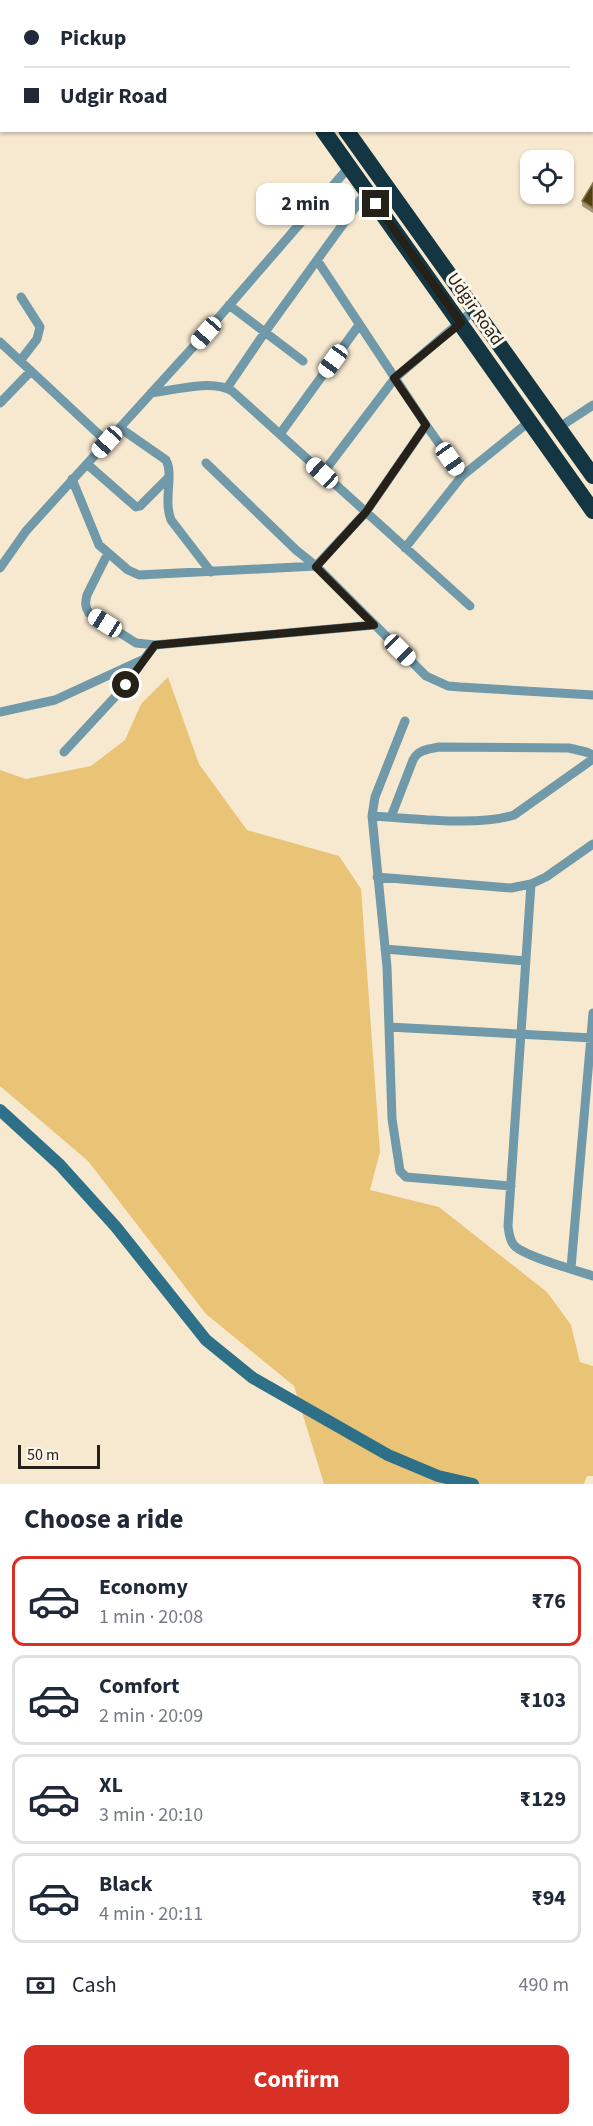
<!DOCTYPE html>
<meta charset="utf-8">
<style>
:root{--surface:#fff;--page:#f6f6f7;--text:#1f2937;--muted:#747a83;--line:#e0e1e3;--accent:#d93025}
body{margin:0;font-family:"Source Sans 3",sans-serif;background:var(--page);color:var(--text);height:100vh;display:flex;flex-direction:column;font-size:22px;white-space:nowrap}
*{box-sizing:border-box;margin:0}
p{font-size:20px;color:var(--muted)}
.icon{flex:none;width:33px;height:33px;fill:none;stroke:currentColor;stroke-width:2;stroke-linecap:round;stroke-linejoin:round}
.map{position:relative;height:1484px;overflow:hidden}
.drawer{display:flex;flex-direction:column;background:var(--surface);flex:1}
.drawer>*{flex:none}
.top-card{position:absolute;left:0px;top:0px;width:594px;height:132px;box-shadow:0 2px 4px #0004;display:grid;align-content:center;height:132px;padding:0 24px;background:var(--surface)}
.fabs{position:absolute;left:520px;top:150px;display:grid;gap:12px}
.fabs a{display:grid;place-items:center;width:54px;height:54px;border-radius:12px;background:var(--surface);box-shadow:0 2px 4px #0004;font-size:30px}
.scale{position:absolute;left:18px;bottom:15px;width:82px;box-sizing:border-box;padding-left:6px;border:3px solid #262118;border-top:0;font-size:16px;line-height:21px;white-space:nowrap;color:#262118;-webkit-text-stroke:4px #fdf7ed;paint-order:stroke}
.end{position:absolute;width:27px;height:27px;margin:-14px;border:8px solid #262118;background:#fff;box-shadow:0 0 0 3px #fff}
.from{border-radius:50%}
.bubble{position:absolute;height:42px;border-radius:12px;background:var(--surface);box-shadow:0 2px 4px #0004;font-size:20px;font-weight:700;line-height:42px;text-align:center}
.car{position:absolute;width:18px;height:36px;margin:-18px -9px;border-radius:8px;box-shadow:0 0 4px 2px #0007;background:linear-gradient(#fff 24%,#345 0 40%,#fff 0 76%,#345 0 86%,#fff 0)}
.top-card b{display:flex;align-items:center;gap:21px;height:57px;font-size:22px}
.top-card b+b{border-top:2px solid var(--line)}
.top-card i{width:15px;height:15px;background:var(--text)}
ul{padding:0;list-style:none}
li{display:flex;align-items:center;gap:18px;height:90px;margin:0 12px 9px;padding:0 12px;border:3px solid var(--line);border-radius:12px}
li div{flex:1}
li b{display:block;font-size:22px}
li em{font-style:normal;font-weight:700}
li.selected{border-color:var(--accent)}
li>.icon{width:54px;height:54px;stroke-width:1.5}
h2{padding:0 24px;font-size:27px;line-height:72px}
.pay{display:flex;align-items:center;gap:15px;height:66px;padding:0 24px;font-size:22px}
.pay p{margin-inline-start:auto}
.button{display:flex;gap:12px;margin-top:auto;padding:12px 24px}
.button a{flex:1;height:69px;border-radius:12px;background:var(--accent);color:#fff;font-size:24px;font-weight:700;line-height:69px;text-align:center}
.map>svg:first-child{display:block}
</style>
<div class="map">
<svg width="593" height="1484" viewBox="0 0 593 1484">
<rect width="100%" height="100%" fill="#f7e9d0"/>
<!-- green -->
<path fill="#eac476" d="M168,677L199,764L247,830L339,856L361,889L380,1152L370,1190L439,1207L547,1292L571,1325L580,1362L593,1366V1476H587L584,1484H324L294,1386L206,1314L88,1161L0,1086V770L26,779L91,766L125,740L141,704Z"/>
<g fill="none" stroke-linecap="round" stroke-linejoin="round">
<!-- street -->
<path stroke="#7099a9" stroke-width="9" d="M409,2L410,0
M317,260L426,425L462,476
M229,305L303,361
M0,342L107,442
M20,361L37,339L40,327L21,297
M227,388L265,332L367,191
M151,393C174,390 213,379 232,391L470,606
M0,403L31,371
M120,428L166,460C174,475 163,499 171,520L211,572
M558,428L593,405
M280,434L359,325
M206,463L296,550L316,566L426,676L448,686L460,687L593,695
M87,464L136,507L140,506L168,478
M323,473L395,378L474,310
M72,479L99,545L128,570L139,575L316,566L366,512L426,425
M405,548L462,476L530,421
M108,553L87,595C85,603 85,607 89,613L136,643L155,645L374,625
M0,568L26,531L194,346L349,167
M0,712L55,700L144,659L155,645
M405,721L375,797L372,816L387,967L392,1119L400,1171L406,1177L511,1186
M64,752L126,685L142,661
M372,816C412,818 477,827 514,815L593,759
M391,817L413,760C418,750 428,749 439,747L569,748L586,752L593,755
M377,877L511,888L531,884L546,877L593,844
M531,884L508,1226C509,1232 509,1238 513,1244C521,1256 576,1270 593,1276
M385,949L526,961
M389,1027L593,1038
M571,1268L593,1013"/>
<!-- secondary -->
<path stroke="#2e7088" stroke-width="12" d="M0,1110L60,1165L116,1227L206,1340L253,1378L388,1455L438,1476L473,1484"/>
<!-- highway -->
<path stroke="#143642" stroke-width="16" d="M232,0L233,2
M253,0L254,2
M323,130L593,511
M346,130L593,476"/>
</g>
<!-- wall -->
<path fill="#a69472" d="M593,183V213L582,206V201Z"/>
<!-- building -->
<path fill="#544013" stroke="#85734c" stroke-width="1.5" d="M593,183V208L582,201Z"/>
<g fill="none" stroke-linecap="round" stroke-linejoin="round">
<!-- route -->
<path stroke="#262118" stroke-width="8" d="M126,685L155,645L374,625L316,567L366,512L426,425L394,378L461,323L376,204"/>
</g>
<g text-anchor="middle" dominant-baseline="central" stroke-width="6" stroke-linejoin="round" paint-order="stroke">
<!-- street labels -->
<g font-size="18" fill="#262118" stroke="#fdf7ed">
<text transform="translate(475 309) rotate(55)">Udgir Road</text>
</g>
</g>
</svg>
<div class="fabs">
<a><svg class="icon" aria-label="locate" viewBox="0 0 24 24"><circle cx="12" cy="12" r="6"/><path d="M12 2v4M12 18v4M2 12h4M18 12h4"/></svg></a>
</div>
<div class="scale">50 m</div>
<i class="end from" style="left:126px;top:685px"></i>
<i class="end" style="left:376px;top:204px"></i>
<div class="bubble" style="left:256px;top:183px;width:99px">2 min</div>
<i class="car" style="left:206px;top:333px;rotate:221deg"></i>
<i class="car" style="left:333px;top:361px;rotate:216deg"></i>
<i class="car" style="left:107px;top:442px;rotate:222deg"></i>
<i class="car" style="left:450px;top:459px;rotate:145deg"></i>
<i class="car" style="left:322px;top:473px;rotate:312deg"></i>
<i class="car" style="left:105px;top:623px;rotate:302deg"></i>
<i class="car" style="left:400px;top:650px;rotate:135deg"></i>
<div class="top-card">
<b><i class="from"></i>Pickup</b>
<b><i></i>Udgir Road</b>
</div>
</div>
<section class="drawer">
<h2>Choose a ride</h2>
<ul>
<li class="selected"><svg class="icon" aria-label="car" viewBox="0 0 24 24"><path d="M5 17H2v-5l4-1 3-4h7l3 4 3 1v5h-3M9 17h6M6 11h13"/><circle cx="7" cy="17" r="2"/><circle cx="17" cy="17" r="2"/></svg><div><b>Economy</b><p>1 min · 20:08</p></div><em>₹76</em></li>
<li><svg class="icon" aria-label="car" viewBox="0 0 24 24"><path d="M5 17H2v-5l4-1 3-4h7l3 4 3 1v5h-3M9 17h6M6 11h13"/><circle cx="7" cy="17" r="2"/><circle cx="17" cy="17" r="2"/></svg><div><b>Comfort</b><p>2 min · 20:09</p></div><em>₹103</em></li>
<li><svg class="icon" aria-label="car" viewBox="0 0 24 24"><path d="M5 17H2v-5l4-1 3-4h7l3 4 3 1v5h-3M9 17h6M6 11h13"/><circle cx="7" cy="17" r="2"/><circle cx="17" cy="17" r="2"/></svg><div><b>XL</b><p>3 min · 20:10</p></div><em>₹129</em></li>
<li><svg class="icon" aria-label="car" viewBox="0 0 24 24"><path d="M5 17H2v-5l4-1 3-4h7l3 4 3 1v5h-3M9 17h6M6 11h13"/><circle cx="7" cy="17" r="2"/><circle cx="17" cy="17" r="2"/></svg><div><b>Black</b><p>4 min · 20:11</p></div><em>₹94</em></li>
</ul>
<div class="pay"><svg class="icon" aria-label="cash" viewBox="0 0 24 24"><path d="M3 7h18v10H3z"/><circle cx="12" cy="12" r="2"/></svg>Cash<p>490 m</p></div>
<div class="button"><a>Confirm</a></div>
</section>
